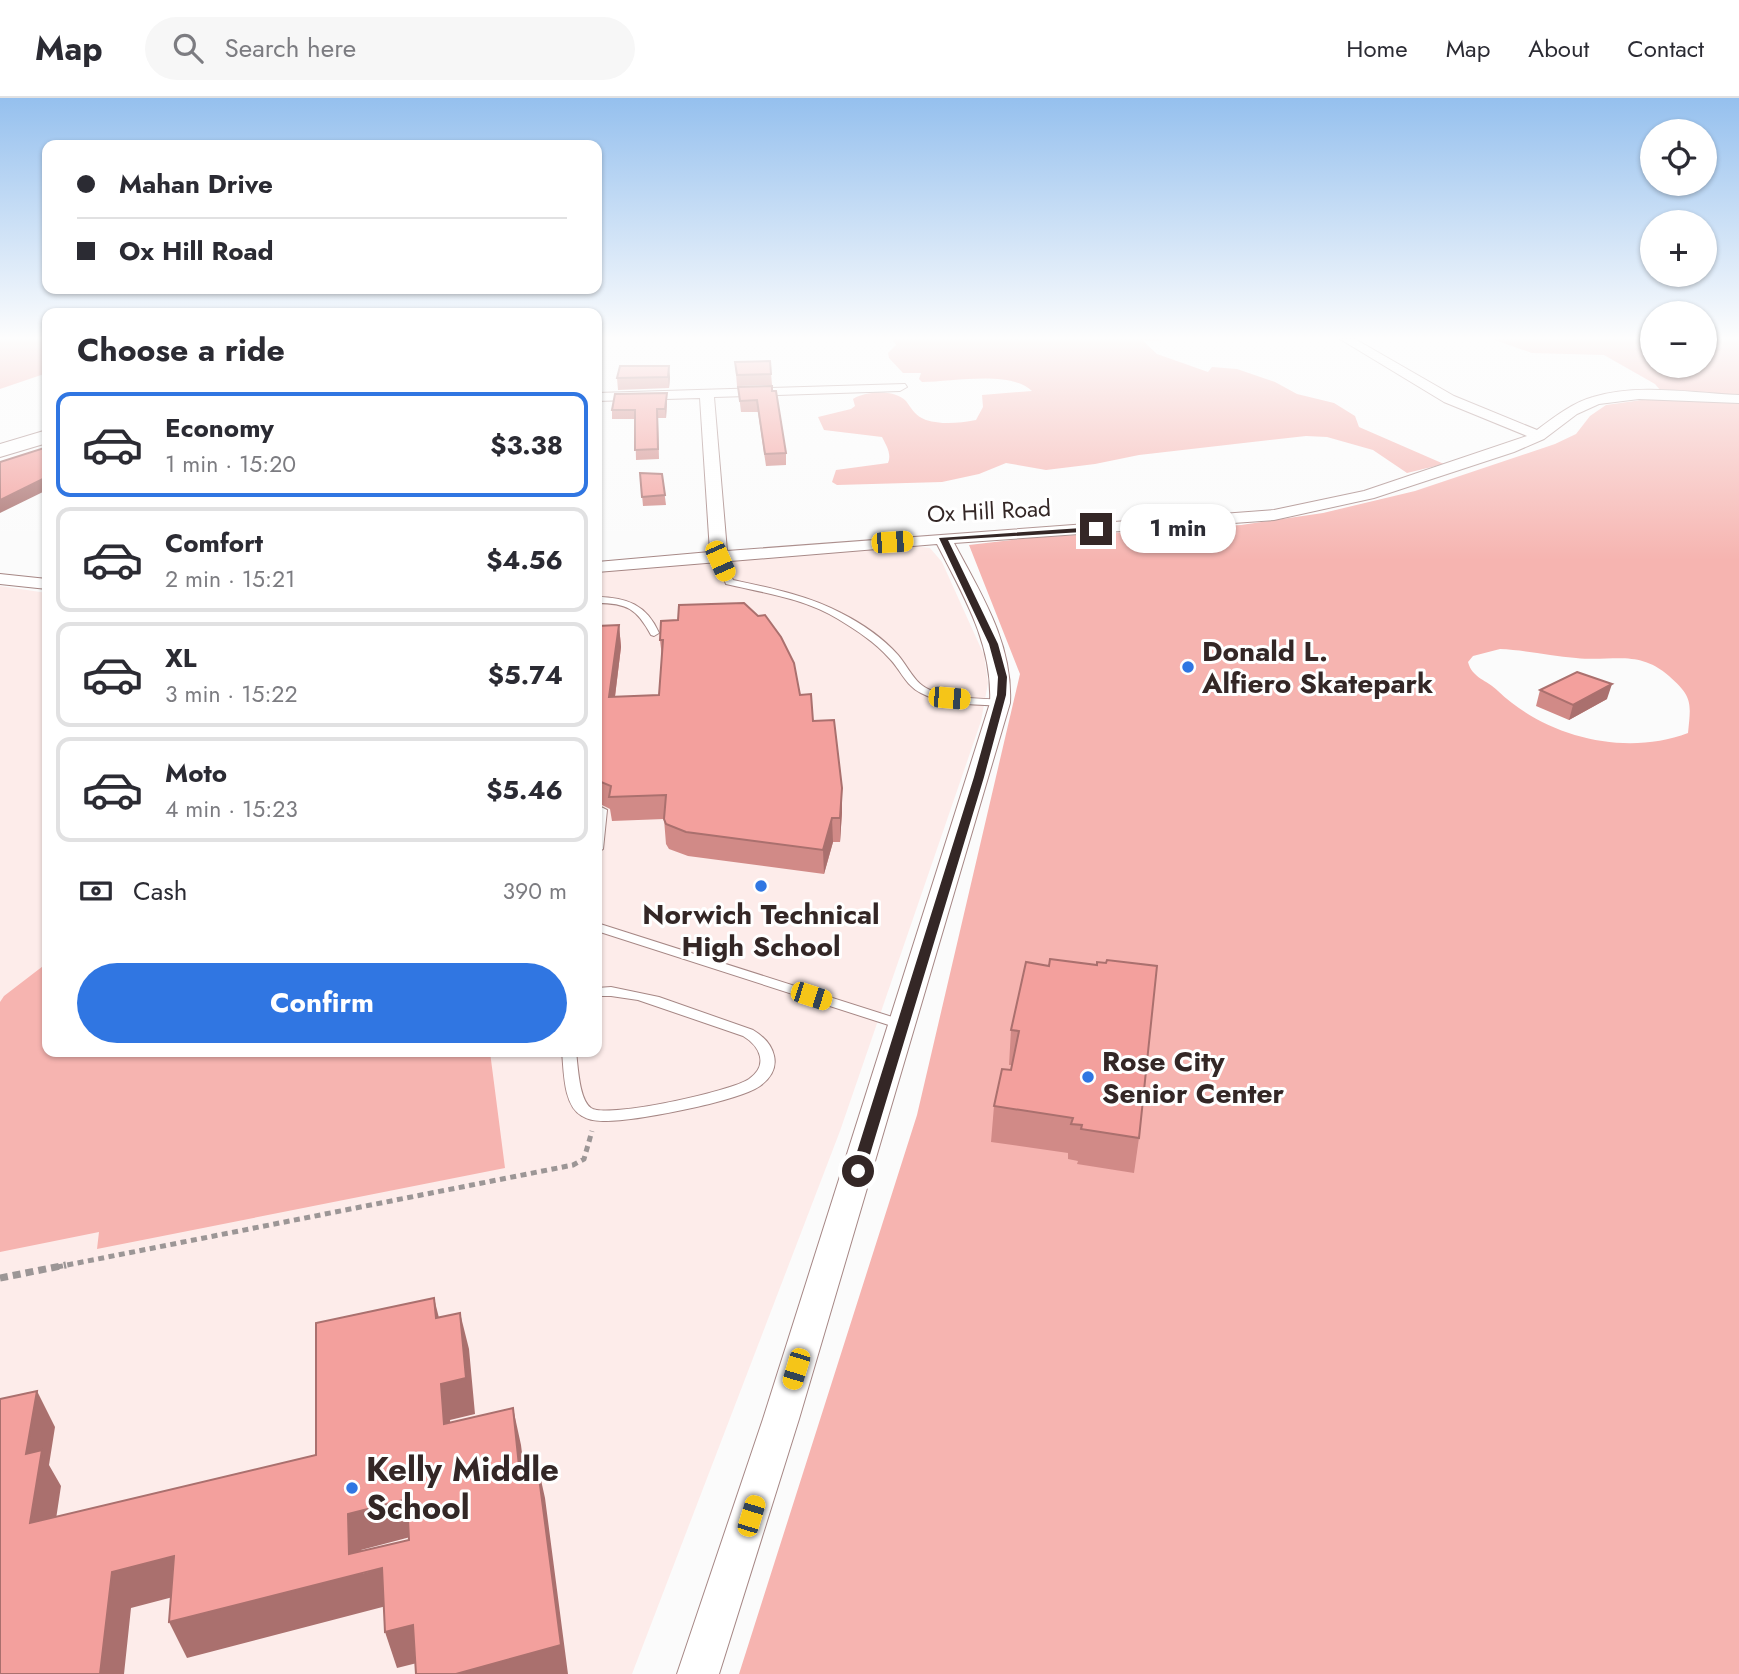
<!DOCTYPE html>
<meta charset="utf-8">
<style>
:root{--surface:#fff;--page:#f7f7f7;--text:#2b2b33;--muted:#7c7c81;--line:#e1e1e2;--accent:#3076e2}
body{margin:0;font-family:Jost,sans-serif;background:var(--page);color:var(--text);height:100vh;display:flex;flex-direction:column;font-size:26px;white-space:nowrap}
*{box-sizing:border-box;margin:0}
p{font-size:23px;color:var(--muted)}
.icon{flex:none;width:38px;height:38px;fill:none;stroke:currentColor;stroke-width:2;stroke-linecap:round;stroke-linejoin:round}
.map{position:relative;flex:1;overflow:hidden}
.details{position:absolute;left:42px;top:210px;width:560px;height:749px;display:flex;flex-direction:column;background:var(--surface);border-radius:14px;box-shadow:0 2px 5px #0004}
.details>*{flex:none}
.hud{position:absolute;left:42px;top:42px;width:560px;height:154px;border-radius:14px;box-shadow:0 2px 5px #0004;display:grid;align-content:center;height:154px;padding:0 35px;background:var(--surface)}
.tools{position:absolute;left:1640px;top:21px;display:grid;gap:14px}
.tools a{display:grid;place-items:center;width:77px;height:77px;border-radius:50%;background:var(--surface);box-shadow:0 2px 5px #0004;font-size:35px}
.end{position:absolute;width:32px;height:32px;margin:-16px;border:9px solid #342726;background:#fff;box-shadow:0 0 0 4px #fff}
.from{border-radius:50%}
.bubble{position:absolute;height:49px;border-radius:24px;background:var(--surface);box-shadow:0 2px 5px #0004;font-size:23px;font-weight:700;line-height:49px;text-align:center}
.car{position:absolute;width:21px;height:42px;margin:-21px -10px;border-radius:9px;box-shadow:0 0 5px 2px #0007;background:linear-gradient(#f5c518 24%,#345 0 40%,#f5c518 0 76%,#345 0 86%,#f5c518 0)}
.hud b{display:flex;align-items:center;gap:24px;height:66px;font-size:26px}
.hud b+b{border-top:2px solid var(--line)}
.hud i{width:18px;height:18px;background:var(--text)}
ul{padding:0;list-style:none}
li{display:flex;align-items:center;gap:21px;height:105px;margin:0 14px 10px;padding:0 21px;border:4px solid var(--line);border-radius:14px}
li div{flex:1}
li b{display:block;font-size:26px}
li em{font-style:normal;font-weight:700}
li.current{border-color:var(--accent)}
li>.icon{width:63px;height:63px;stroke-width:1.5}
h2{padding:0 35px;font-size:32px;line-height:84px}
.pay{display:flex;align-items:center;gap:18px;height:77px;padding:0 35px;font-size:26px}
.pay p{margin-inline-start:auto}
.cta{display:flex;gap:14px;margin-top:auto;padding:14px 35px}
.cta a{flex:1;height:80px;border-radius:42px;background:var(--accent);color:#fff;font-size:28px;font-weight:700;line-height:80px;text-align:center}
header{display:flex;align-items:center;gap:42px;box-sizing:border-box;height:98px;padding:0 35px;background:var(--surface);border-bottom:2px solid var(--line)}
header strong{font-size:33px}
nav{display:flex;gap:38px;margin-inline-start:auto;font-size:24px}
.search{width:490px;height:63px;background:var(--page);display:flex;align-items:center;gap:18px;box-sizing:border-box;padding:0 24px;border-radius:38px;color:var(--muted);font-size:26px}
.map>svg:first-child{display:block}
</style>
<header>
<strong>Map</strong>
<div class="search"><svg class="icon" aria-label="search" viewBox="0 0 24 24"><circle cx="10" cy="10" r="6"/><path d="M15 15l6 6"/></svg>Search here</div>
<nav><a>Home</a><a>Map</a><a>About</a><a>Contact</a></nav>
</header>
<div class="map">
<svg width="1739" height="1576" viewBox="0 0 1739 1576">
<rect width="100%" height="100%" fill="#fbfbfb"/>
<!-- built -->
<path fill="#fdecea" d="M901,446L930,450L942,464L984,557L988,585L981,623L840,1033L632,1576H0V488L47,495V954H597V473Z"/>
<!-- green -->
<path fill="#f6b4b0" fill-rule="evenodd" d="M0,241H47V275L0,291Z
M892,241H1160L1162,243L1142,242L1157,256L1208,274L1212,269L1237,271L1275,284L1297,296L1334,305L1355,318L1359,329L1444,366L1407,375L1373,352L1327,339L1306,338L1139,357L1095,366L1046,372L1006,365L979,376L942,384L837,387L832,384L836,372L888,365C892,356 886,347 882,339L824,332L818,319L851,311L855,308L853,301C865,293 895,291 906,303C912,311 915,318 926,322C943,327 959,325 976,322L983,309L982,297L1032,293C1010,272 952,284 922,284L919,281L921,275H903L889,260L888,255L896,247Z
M1492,241H1652V268H1704L1705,241H1739V1576H739L917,1017L1020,576L969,447L1029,440L1241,427L1323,415L1415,393L1555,346L1576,336L1590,318L1606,307L1656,300L1661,293L1655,286L1604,257L1532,255ZM1500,551C1525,552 1551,558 1576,560C1613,564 1638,551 1669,578C1693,599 1691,605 1688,635C1625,659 1546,639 1498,593C1487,582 1472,580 1468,564L1473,558Z
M47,865V954H490L505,1070L97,1151L99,1134L0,1154V904L4,898Z"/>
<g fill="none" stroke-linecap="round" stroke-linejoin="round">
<!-- service casing -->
<g stroke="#a68785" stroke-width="2">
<path id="service" d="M719,456L723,459L733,482C770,490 807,497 841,515C861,525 883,540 898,557C909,570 914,585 930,592C951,601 978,600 1000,602L1005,605L1000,608C975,606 943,607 921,595C905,587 901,572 889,560C875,544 856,532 838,521C804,500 764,495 726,486L715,459Z
M597,499C626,499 647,507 659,535L654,538L651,537C637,511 627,505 597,505Z
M601,709L607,712L603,751L597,755V710Z
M597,825L908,924L910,927L908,930H898L597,833Z
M611,889L659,899L753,932C775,945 785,970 760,988C737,1004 632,1024 603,1023C597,1023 588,1022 582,1018C563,1008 564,972 562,954H576C578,968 579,1002 591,1010C607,1021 732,993 749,981C769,967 760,948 743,938L638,902L611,898H597V890Z"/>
</g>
<!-- minor casing -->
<g stroke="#a68785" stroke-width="2">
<path id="minor" d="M1340,241H1355L1454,298L1537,332C1554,319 1572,305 1593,299C1638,285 1693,295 1739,297V305L1639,301L1599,306L1577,316L1544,341L1514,354L1374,400L1274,422L954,445C981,496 1013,545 1010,605L799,1321L719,1576H677L763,1321L990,605C993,546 963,497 937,446L597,474V464L710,454L700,300L597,303V295L905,286L907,289L900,293L714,299L727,453L1274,412L1364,393L1527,338L1444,304Z
M0,476L47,481V491L0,486Z"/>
</g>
<!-- secondary casing -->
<g stroke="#a68785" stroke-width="2">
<path id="secondary" d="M47,332V345L0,359V346Z"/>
</g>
<!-- path-far1 -->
<path stroke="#9c9696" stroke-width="5" stroke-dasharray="6 4.5" stroke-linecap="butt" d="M57,1169L573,1067L584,1061L592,1033"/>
<!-- path -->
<path stroke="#9c9696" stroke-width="7" stroke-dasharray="8 5" stroke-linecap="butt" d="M0,1180L66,1167"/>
<!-- service -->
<use href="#service" fill="#fff" fill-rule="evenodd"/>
<!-- minor -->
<use href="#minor" fill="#fff" fill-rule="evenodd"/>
<!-- secondary -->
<use href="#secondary" fill="#fff" fill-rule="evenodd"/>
</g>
<!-- wall -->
<path fill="#d18a87" d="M770,263L772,287L737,288L735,264Z
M670,279L669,290L618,292L617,280Z
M738,289L772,293L786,355V367L766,368L758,314H741Z
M667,304L666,320H658L659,361L636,362L635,321H612V312Z
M640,375L662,376L666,407L643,408Z
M661,523L800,597L813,623L842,714L840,744H833L824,776L688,758L669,751L666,746L664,721L612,723L610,711L602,707L597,708V528L619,527L621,549L615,599L659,597L662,559L660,542Z
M1540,592L1607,601L1569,622L1536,608Z
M1026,864L1139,1040L1134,1075L1077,1066L1078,1063L1068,1061V1055L991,1044L994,1008L1011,972L1012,967H1009L1011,932Z"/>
<!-- shaded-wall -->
<path fill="#aa706e" d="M669,268L670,279L669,290L668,279Z
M667,295V304L666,320L665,311Z
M47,379V392L0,415V402Z
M619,527L621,549L612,622L609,599Z
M1612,586L1607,601L1569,622L1573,607Z
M599,683L602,707L597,708V684Z
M842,690V714L840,744V720Z
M832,720L833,744L824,776L823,752Z
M434,1200L443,1236L436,1220Z
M460,1215L469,1251L475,1316L450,1322L453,1363L444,1326L441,1286Z
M37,1293L55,1329L49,1367L61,1388L50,1461L30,1425L26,1356Z
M513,1310L521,1347L528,1404L519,1368Z
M537,1364L545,1400L568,1576H456Z
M407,1401L418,1437L361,1452V1476L382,1470L394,1506L187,1560L169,1524L348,1416Z
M174,1458L192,1494L131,1510L124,1576H100L112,1474Z
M413,1527L425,1563L397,1570L385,1534Z"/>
<!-- building -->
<path fill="#f3a09d" stroke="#aa706e" stroke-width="2" fill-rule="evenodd" d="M770,263L771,276L737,277L735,264Z
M620,268H669L668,279L617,280Z
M772,288V293H776L786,355L765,356L757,302L740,303L738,289Z
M667,295L665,311H657L658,351L635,352V312H612L615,296Z
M47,349V379L0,402V364Z
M640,375L662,376L665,397L642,399Z
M744,505L758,518L765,517L781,539L794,565L800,597L811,596L813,623L834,622L842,690L840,720H832L823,752L686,734L666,726L664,721L666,697L609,699L611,688L599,683L597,684V528L619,527L609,599L659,597L663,542H660L661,523L678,522L679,507Z
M1577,574L1612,586L1573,607L1540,592Z
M1050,861L1097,867V864L1106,865L1107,862L1157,868L1139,1040L1081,1031L1082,1027L1071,1026L1073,1020L994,1008L1002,971L1011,972L1019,933L1011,932L1026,864L1049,868Z
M434,1200L436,1220L460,1215L466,1280L441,1286L444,1326L513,1310L519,1368L537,1364L561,1547L456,1576H416L413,1527L385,1534L382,1470L169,1524L174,1458L112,1474L100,1576H0V1301L37,1293L26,1356L42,1352L30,1425L316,1357V1225ZM407,1401L409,1442L349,1456L348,1416Z"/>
<!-- sky -->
<linearGradient id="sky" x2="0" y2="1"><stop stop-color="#95c0ee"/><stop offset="0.52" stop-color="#fdfdfd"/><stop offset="1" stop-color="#fdfdfd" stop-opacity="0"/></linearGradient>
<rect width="1739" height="462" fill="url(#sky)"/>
<!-- route -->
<path fill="#342726" d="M1096,429L1099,433L948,442L998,546L1007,579L1006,597L984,679L865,1073L858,1078L853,1076L851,1073L974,679L997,597L998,579L989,546L939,440Z"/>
<!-- markers -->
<g fill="#3076e2" stroke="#fff" stroke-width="2.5">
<circle cx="1188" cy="569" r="7"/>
<circle cx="761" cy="788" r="7"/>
<circle cx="1088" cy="979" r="7"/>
<circle cx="352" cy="1390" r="7"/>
</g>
<g text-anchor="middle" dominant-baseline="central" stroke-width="6" stroke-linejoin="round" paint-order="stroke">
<!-- far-street labels -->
<g font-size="23" fill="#342726" stroke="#fff">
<text transform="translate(989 413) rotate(-3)">Ox Hill Road</text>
</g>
<!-- poi labels -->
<g font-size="28" font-weight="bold" fill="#342726" stroke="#fff" text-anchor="start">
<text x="1202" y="553">Donald L.<tspan x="1202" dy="32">Alfiero Skatepark</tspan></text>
<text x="761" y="816" text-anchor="middle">Norwich Technical<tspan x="761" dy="32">High School</tspan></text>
<text x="1102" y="963">Rose City<tspan x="1102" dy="32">Senior Center</tspan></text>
</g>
<!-- near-poi labels -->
<g font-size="33" font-weight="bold" fill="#342726" stroke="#fff" text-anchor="start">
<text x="366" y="1371">Kelly Middle<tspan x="366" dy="38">School</tspan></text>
</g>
</g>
</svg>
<div class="tools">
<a><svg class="icon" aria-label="locate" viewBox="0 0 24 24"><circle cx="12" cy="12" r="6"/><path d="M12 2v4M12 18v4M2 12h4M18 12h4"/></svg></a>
<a>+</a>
<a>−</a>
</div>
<i class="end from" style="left:858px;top:1073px"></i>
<i class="end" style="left:1096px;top:431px"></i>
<div class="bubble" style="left:1120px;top:406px;width:116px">1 min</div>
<i class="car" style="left:892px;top:444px;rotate:86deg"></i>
<i class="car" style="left:720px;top:463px;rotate:156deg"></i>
<i class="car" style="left:949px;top:600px;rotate:95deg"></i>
<i class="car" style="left:811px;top:898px;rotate:108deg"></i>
<i class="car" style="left:796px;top:1271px;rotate:197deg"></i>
<i class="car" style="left:751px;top:1418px;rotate:17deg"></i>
<div class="hud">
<b><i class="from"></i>Mahan Drive</b>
<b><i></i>Ox Hill Road</b>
</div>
<section class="details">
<h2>Choose a ride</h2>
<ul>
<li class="current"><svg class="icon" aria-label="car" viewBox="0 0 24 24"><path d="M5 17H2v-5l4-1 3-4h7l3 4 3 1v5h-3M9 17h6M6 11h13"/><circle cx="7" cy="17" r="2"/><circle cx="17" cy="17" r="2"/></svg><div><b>Economy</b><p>1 min · 15:20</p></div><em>$3.38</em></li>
<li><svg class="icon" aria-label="car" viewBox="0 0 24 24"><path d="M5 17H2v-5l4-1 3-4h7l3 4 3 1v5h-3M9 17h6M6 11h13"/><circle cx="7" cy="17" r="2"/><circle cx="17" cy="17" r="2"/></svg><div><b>Comfort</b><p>2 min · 15:21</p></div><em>$4.56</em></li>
<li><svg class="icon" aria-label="car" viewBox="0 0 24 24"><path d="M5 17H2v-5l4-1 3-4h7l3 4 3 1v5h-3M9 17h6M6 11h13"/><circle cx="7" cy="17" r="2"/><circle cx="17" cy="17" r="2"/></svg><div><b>XL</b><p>3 min · 15:22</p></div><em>$5.74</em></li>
<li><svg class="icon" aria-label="car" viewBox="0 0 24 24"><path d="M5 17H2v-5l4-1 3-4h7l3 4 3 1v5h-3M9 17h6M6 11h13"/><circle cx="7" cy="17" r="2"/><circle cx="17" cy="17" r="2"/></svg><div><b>Moto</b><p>4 min · 15:23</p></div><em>$5.46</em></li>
</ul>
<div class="pay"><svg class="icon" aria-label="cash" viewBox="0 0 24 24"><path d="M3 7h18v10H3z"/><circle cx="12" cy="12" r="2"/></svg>Cash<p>390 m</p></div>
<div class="cta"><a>Confirm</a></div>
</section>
</div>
